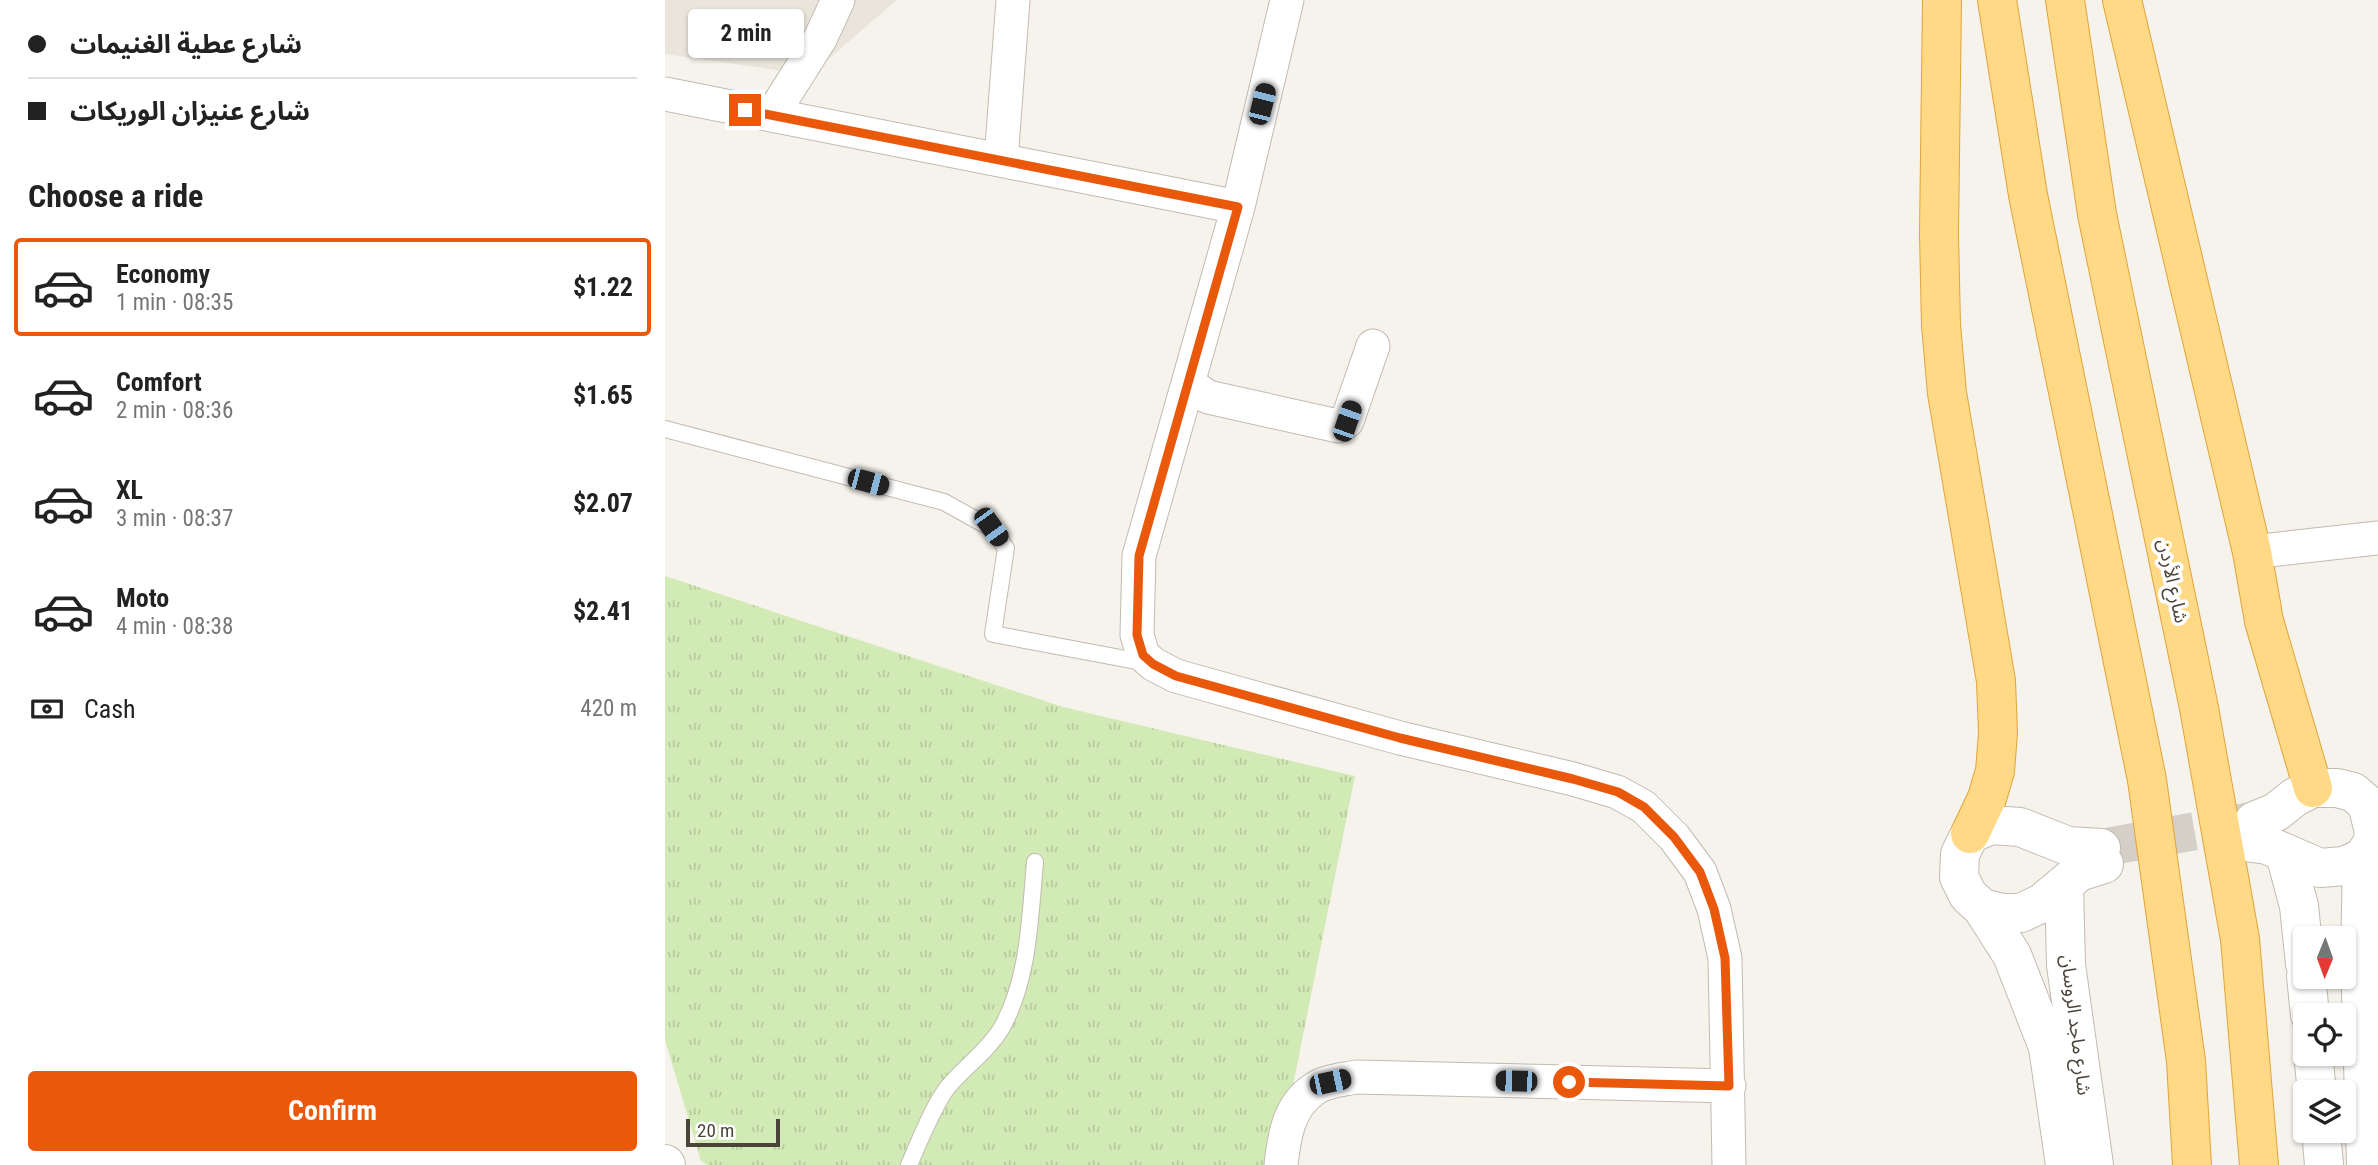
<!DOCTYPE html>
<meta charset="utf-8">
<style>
:root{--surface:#fff;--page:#f2f2f2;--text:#222;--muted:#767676;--line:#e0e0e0;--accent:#ea580c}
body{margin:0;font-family:"Roboto Condensed","Noto Sans Arabic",sans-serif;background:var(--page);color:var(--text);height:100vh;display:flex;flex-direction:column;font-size:26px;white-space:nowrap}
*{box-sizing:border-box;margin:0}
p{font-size:23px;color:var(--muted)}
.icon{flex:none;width:38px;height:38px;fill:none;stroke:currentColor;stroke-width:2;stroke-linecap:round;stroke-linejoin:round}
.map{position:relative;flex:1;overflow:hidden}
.drawer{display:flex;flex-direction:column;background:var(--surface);width:665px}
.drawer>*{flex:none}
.top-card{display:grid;align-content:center;height:154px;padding:0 28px;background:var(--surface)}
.needle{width:46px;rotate:181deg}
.tools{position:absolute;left:1628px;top:926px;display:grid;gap:14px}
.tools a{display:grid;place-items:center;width:63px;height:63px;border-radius:7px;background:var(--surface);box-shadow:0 2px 5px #0004;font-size:35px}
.scale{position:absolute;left:21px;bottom:18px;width:94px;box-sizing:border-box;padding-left:7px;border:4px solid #4b4439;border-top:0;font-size:19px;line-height:24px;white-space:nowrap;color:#4b4439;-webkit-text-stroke:5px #fff;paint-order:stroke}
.end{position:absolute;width:32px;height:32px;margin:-16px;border:9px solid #ea580c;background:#fff;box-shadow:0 0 0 4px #fff}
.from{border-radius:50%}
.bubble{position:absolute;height:49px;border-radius:7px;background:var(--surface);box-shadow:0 2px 5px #0004;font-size:23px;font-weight:700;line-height:49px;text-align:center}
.car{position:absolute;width:21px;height:42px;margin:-21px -10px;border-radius:9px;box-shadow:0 0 5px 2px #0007;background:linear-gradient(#222 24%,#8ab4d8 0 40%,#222 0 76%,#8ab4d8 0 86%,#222 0)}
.top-card b{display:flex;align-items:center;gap:24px;height:66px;font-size:26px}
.top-card b+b{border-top:2px solid var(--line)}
.top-card i{width:18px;height:18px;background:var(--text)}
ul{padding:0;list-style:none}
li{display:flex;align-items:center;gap:21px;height:98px;margin:0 14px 10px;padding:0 14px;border:4px solid transparent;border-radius:7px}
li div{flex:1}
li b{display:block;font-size:26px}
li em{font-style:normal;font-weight:700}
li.selected{border-color:var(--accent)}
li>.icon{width:63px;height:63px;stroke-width:1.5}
h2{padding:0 28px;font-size:32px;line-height:84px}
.pay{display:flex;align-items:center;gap:18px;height:77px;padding:0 28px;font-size:26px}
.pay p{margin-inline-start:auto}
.primary-button{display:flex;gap:14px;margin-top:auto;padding:14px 28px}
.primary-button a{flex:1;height:80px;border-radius:7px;background:var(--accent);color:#fff;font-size:28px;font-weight:700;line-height:80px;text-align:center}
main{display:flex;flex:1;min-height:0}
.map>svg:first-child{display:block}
</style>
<main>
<section class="drawer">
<div class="top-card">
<b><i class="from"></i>شارع عطية الغنيمات</b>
<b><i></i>شارع عنيزان الوريكات</b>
</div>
<h2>Choose a ride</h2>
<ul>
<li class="selected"><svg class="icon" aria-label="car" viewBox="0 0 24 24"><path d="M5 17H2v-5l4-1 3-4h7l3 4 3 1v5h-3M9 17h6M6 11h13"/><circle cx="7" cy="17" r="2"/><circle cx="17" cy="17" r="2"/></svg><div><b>Economy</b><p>1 min · 08:35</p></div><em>$1.22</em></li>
<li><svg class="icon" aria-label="car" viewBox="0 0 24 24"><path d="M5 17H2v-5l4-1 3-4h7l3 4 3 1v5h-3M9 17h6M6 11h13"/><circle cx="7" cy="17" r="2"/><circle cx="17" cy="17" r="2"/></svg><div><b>Comfort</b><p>2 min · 08:36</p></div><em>$1.65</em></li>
<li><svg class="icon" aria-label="car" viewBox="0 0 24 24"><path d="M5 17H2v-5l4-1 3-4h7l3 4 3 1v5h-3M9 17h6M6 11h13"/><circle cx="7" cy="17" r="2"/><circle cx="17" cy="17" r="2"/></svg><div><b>XL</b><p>3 min · 08:37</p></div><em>$2.07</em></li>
<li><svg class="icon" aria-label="car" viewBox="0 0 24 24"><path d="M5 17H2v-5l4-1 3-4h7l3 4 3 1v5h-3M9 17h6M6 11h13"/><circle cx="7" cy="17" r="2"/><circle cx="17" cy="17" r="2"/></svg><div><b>Moto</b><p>4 min · 08:38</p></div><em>$2.41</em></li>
</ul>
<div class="pay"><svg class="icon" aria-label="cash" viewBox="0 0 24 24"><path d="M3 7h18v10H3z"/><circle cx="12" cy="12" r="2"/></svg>Cash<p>420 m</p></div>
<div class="primary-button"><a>Confirm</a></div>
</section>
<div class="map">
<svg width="1713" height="1165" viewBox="0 0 1713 1165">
<defs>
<pattern id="grass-tufts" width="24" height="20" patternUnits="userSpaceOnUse" patternTransform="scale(1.75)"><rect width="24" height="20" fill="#d2eab5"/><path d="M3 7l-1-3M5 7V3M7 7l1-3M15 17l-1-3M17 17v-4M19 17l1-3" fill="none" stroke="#b6ca9c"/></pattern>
</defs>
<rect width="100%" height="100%" fill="#f6f3ec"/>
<!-- residential -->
<path fill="#eae5da" d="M0,0H232L145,75L0,54Z"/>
<!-- grass -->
<path fill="url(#grass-tufts)" d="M0,576L398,707L690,776L612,1165H43L36,1161L0,1040Z"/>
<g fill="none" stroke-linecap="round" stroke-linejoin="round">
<!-- tertiary-tunnel -->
<path stroke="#d4d0c8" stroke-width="38" stroke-dasharray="38 19" stroke-linecap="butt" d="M1436,848L1587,821"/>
<!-- service casing -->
<g stroke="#c2bbae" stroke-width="18">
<path id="service" d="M0,429L279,502L326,528L341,548L328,634L482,663
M244,1165C254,1142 268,1107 282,1088C299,1067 322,1052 336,1029C364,980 365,918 370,862"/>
</g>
<!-- minor casing -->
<g stroke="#c2bbae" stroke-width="35">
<path id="minor" d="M622,0L573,207L474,556L472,635L478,655L488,664L511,676L735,738L908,779L952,792L979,807L1009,837L1035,872L1049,909L1060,958L1064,1165
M0,94L573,207
M107,115L155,39L173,0
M336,160L348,0
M524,384L543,397L673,426L682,421L708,346
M1587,552L1713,538
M616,1165C619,1138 623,1107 648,1090C659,1081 677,1080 691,1077L1064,1086"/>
</g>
<!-- tertiary casing -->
<g stroke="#c2bbae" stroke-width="40">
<path id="tertiary" d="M1580,842L1602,845L1655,868L1679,866L1697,858L1707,844L1709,832L1702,804L1688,792L1672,788H1648L1630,797L1611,812L1589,821
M1436,848L1403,846L1355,827L1326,825L1305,834L1295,854L1294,877L1303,895L1317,908L1337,913H1356L1377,903L1414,872L1439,864
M1620,854L1634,906L1640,964
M1697,858L1695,959L1701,1165
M1399,885L1401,965L1429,1165
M1317,908L1347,955L1383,1047L1400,1165
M1641,976L1645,1015
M1648,1054L1652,1092
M1656,1130L1659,1165
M0,1164L1,1165"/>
</g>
<!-- trunk casing -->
<g stroke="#e0a43c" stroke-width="40">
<path id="trunk" d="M1277,0L1274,234L1276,325L1282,393L1331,681L1333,733L1330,771L1322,798L1305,834
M1332,0L1363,195L1482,780L1521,1061L1527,1165
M1400,0L1432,214L1534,708L1575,939L1594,1165
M1457,0L1587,552L1599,621L1648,788"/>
</g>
<!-- service -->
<use href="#service" stroke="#fff" stroke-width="16"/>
<!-- minor -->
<use href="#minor" stroke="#fff" stroke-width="33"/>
<!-- tertiary -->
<use href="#tertiary" stroke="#fff" stroke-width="38"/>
<!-- trunk -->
<use href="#trunk" stroke="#ffd985" stroke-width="38"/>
</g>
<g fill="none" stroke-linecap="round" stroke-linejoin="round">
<!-- route -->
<path stroke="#ea580c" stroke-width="9" d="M80,110L573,207L474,556L472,635L478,655L488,664L511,676L735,738L908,779L953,792L979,807L1009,837L1035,872L1049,909L1060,958L1064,1086L904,1082"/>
</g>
<g text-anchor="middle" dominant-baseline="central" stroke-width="7" stroke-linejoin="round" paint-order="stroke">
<!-- street labels -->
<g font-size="19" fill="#4b4439" stroke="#fff">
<text transform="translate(1508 581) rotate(78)">شارع الأردن</text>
<text transform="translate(1411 1025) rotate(83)">شارع ماجد الروسان</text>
</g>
</g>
</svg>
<div class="tools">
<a><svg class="needle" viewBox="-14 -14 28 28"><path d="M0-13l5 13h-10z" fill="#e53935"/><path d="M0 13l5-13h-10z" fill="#767676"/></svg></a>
<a><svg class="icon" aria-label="locate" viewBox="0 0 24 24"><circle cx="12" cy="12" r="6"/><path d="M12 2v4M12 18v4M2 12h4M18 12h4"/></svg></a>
<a><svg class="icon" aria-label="layers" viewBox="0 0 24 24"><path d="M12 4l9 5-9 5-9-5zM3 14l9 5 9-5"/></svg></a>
</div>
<div class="scale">20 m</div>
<i class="end from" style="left:904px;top:1082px"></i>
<i class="end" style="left:80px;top:110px"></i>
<div class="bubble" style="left:23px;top:9px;width:116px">2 min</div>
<i class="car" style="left:597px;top:104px;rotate:14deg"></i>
<i class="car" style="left:682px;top:421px;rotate:19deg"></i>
<i class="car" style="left:203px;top:482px;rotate:105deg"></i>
<i class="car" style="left:326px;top:527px;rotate:144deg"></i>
<i class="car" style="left:851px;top:1081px;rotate:271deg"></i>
<i class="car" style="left:665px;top:1082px;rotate:78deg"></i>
</div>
</main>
